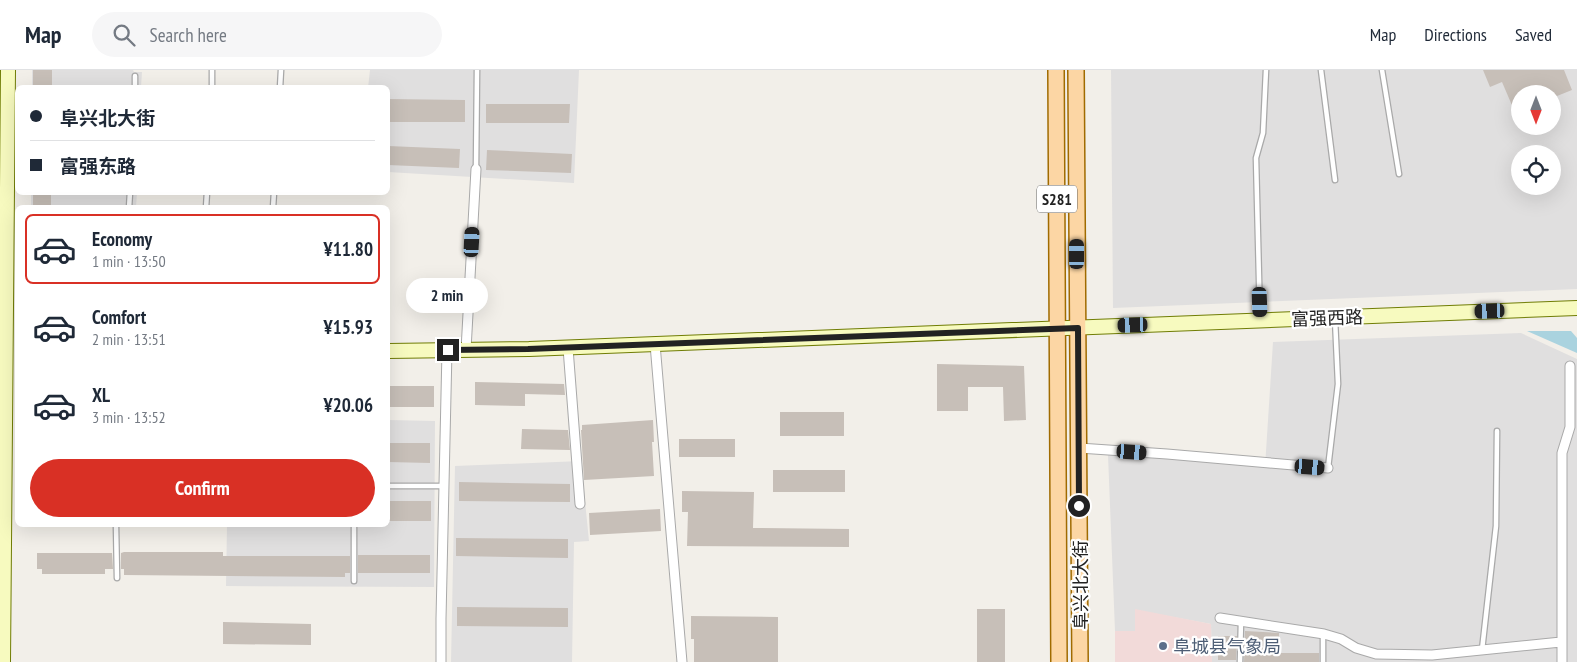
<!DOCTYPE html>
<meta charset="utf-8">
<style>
:root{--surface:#fff;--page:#f6f6f7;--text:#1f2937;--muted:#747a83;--line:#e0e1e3;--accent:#d93025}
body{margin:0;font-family:"PT Sans Narrow","Noto Sans SC",sans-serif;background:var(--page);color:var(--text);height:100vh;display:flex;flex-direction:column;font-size:19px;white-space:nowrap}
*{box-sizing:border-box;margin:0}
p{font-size:16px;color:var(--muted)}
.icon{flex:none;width:28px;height:28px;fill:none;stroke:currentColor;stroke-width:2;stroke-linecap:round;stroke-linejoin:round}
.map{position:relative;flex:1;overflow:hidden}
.details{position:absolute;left:15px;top:135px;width:375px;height:322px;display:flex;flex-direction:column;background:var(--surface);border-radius:8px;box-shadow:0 5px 20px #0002}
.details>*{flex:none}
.hud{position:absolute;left:15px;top:15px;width:375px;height:110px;border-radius:8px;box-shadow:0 5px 20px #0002;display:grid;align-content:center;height:110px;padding:0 15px;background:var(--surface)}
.needle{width:32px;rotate:180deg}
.fabs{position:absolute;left:1511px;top:15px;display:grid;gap:10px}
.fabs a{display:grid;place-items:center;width:50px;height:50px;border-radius:50%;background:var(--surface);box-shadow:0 5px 20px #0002;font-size:25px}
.end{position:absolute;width:22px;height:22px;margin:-11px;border:6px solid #222;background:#fff;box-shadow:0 0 0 2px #fff}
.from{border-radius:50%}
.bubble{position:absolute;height:35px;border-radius:18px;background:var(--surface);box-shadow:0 5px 20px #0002;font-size:16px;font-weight:600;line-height:35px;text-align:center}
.car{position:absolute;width:15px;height:30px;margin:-15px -8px;border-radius:6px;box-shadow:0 0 4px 1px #0007;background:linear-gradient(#222 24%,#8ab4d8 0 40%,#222 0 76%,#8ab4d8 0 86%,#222 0)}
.hud b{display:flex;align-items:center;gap:18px;height:48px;font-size:19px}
.hud b+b{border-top:1px solid var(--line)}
.hud i{width:12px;height:12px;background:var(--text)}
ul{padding:9px 0 0;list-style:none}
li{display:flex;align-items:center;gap:15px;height:70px;margin:0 10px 8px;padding:0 5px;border:2px solid transparent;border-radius:8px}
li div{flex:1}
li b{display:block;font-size:19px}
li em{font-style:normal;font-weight:600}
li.current{border-color:var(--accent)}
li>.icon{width:45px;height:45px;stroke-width:1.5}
.action{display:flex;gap:10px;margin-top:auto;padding:10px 15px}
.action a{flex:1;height:58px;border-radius:30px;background:var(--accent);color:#fff;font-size:20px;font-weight:600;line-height:58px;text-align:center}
header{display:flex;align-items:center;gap:30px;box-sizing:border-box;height:70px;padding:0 25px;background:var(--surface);border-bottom:1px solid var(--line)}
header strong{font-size:24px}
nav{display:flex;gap:28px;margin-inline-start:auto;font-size:18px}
.search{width:350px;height:45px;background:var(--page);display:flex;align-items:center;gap:12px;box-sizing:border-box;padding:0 18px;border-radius:28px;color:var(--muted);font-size:19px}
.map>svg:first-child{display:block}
</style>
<header>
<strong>Map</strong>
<div class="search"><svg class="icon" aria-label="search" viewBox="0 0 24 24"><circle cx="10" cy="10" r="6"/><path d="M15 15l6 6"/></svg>Search here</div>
<nav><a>Map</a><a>Directions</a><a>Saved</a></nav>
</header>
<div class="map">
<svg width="1577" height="592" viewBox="0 0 1577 592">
<rect width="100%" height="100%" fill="#f2efe9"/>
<!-- residential -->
<path fill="#e0dfdf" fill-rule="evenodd" d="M32,0H133L134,2H142L141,17L32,18Z
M370,0H579L574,113L388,102V18H368Z
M1111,0H1577V219L1113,238ZM1520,24H1552V56H1520ZM1520,84H1552V116H1520Z
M31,123H137L136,137L31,138Z
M1521,263L1577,289V592H1212L1211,554L1135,540V561H1115L1108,385H1139L1265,397L1273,272Z
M388,350L435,351L434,517L226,516L227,455H388Z
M581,391L589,471L574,472L572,592H451L455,396Z"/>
<!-- commercial -->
<path fill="#f2dad9" d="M1135,539L1211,554L1212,592H1115V561H1135Z"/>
<!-- water -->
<path fill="#aad3df" d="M1527,261H1571L1577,268V283Z"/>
<!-- building -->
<path fill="#c7bfb8" d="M33,0H52V18H33Z
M1483,0H1564L1572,20L1552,28V24H1520V54L1502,12L1490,17Z
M388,29L465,30V52H388Z
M486,34H570L569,53H486Z
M388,76L460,79L459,98L388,95Z
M487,80L572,84L571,103L486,100Z
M33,122H51V138H33Z
M937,294L1024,296L1026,350L1004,351L1003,317H968V341H937Z
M475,312L564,314L565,325L525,324V336L475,335Z
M388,316H434V337H388Z
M780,342H844V366H780Z
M653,350L654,372H652L654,406L584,410L581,360H582V355Z
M522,359L568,360L570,380L521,379Z
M679,369H735V387H679Z
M388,373H430V393L388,392Z
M773,400H845V422H773Z
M459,412L570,414V432L459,431Z
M682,421L754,422L753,458L849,459V477L687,476L688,442H682Z
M388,431H431V451H388Z
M660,439L661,461L590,465L589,443Z
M456,468L568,469V488L456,486Z
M124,482H223V486H350V503H345V507L124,505V499H121V483Z
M37,483H112L113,499H105V504H42V499H37Z
M358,485H430V503H358Z
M457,537L568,538V557L457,556Z
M977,539H1005V592H977Z
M691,546L778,547V592H694V569H691Z
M223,552L311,554V575L223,574Z
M1245,561L1279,563V583H1319V592H1244Z
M1218,566H1237L1236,590H1218Z"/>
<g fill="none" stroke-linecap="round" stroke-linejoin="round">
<!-- lane casing -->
<g stroke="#a9a9a9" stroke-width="7">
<path id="lane" d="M1321,0L1335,110
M1382,0L1399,104
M135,18V6
M212,18V0
M280,18L281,0
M476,99L477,0
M129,138L130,122
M206,138L207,122
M273,138L274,122
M1260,249L1256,88L1263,63L1266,0
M1328,398L1338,314L1335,249
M388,416H444
M116,455L117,508
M354,511V455
M1323,563V592
M1482,580L1496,456L1497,361
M1240,592L1241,551"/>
</g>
<!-- street casing -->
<g stroke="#a9a9a9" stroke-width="11">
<path id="street" d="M655,274L682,592
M568,278L580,434
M466,280L476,99
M1079,378L1167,384L1328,398
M1220,548L1324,564L1341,569L1356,578L1376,584L1432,585L1561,572
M441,592V549L447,280
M1562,592V383L1570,357V296"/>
</g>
<!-- secondary casing -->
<g stroke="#707d05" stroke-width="16">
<path id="secondary" d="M388,281L529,279L1577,238
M3,592L8,0"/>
</g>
<!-- primary casing -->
<g stroke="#a06b00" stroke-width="18">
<path id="primary" d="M1056,0L1059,592
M1076,0L1080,592"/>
</g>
<!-- lane -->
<use href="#lane" stroke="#fff" stroke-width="4.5"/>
<!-- street -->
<use href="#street" stroke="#fff" stroke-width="9"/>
<!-- secondary -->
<use href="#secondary" stroke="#f7fabf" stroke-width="14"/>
<!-- primary -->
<use href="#primary" stroke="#fcd6a4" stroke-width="15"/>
</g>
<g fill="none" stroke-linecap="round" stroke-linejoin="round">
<!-- route -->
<path stroke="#222" stroke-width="6" d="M448,280L528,279L1078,258L1079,436"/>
</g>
<!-- markers -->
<circle fill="#5c6f8a" stroke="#fff" stroke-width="2" cx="1163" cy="576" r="5"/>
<g text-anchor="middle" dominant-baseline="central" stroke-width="4.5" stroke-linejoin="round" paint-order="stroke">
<!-- shield labels -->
<rect fill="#fff" stroke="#646464" stroke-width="1" x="1037" y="115.5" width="40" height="27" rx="4"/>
<g font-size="16" font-weight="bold" fill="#222">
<text x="1057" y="129">S281</text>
</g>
<!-- street labels -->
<g font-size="18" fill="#222" stroke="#fff">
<text transform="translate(1327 248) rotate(-2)">富强西路</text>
<text transform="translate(1080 515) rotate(-90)">阜兴北大街</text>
</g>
<!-- service labels -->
<g font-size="18" fill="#4e5e75" stroke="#fff" text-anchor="start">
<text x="1173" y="576">阜城县气象局</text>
</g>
</g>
</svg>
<div class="fabs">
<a><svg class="needle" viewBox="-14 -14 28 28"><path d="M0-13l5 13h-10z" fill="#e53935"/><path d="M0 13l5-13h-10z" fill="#747a83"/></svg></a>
<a><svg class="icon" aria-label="locate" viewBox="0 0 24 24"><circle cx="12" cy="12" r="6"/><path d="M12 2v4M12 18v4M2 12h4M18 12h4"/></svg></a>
</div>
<i class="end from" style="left:1079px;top:436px"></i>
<i class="end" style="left:448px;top:280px"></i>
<div class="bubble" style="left:406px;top:208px;width:82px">2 min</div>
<i class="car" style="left:472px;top:172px;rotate:3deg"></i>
<i class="car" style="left:1077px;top:184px;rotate:0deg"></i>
<i class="car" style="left:1260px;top:232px;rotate:178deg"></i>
<i class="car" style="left:1490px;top:241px;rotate:268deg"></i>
<i class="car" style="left:1133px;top:255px;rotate:268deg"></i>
<i class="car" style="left:1132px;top:382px;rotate:94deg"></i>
<i class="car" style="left:1310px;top:397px;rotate:95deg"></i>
<div class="hud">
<b><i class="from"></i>阜兴北大街</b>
<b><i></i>富强东路</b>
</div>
<section class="details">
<ul>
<li class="current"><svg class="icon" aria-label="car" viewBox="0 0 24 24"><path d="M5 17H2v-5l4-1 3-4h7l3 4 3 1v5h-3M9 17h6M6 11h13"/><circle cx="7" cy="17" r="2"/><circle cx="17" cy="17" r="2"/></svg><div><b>Economy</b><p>1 min · 13:50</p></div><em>¥11.80</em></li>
<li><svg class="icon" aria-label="car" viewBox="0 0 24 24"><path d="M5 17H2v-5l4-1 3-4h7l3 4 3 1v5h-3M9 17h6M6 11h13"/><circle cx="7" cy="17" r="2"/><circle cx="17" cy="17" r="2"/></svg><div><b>Comfort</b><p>2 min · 13:51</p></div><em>¥15.93</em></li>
<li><svg class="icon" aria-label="car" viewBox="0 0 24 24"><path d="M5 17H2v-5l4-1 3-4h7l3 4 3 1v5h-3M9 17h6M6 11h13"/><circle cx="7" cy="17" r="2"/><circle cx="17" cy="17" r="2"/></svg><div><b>XL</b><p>3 min · 13:52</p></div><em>¥20.06</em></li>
</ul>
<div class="action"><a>Confirm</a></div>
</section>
</div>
